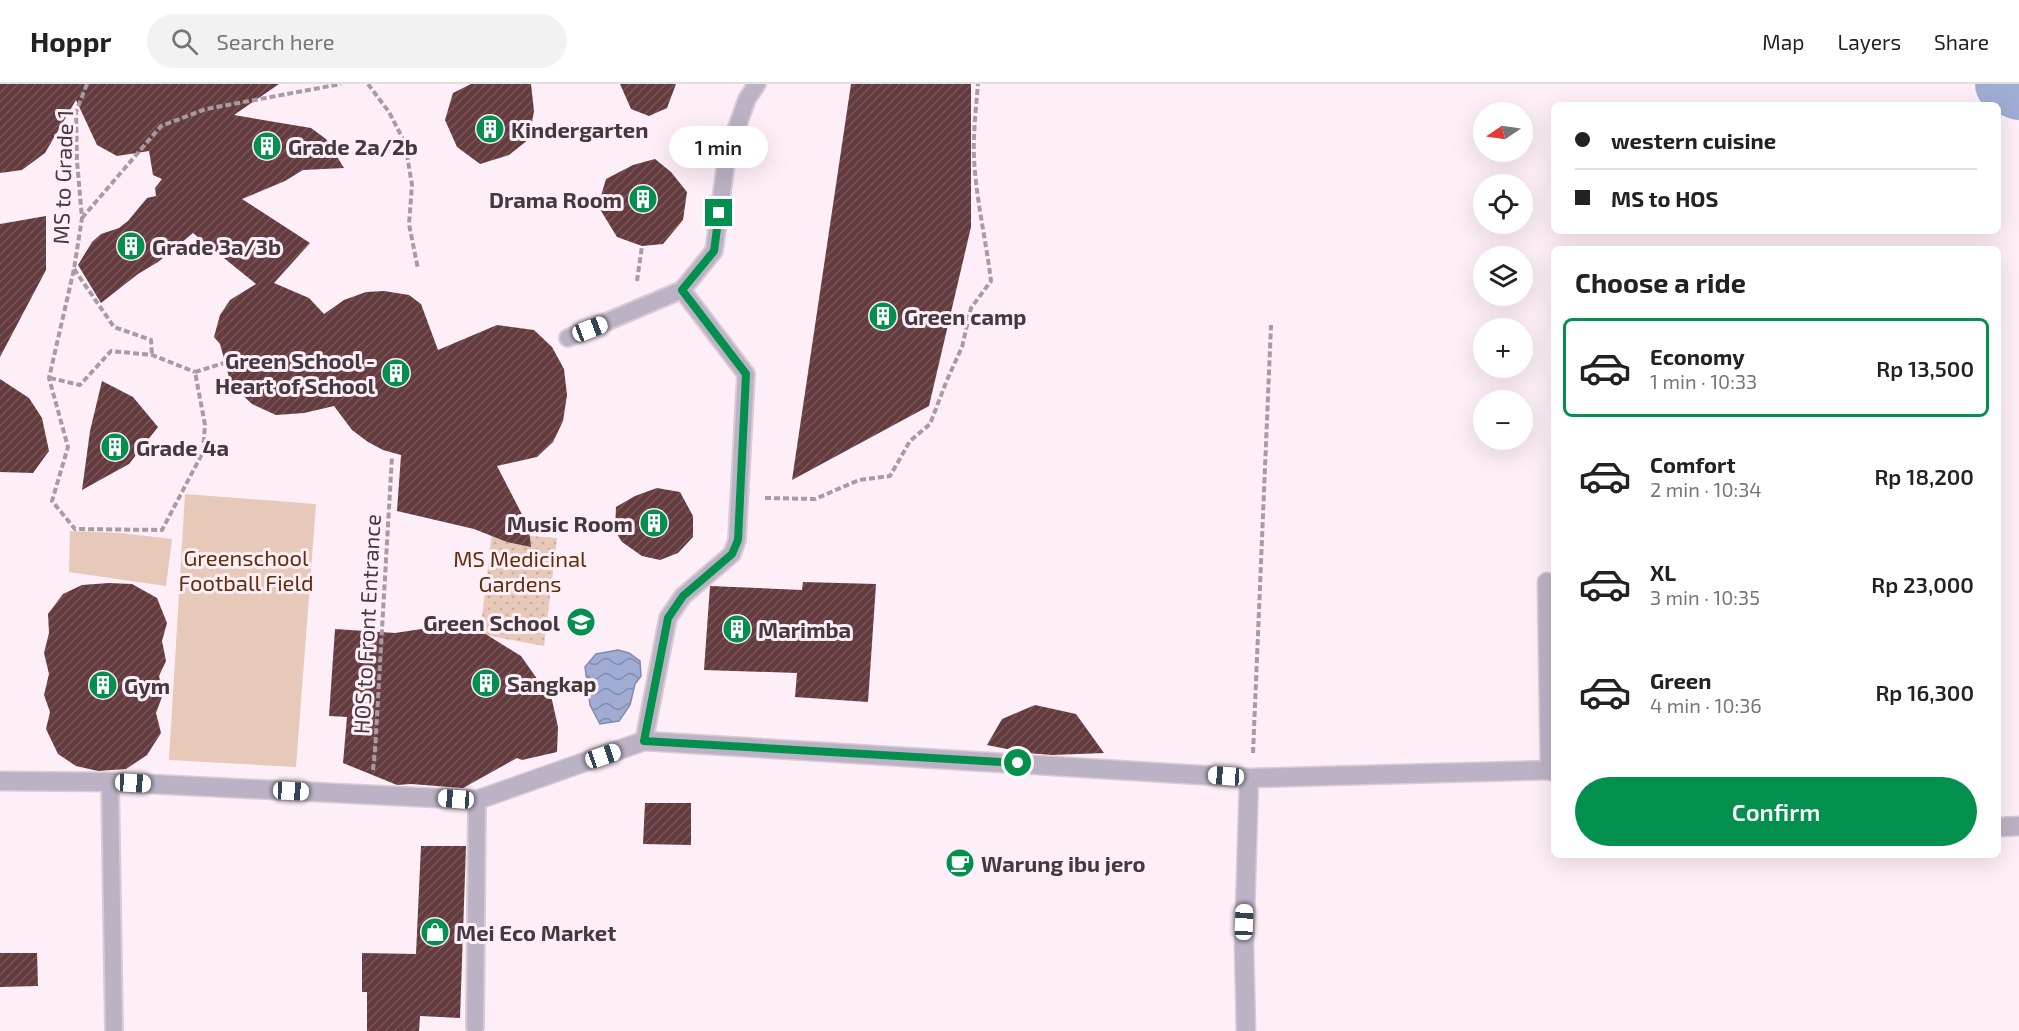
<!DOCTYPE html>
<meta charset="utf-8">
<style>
:root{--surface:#fff;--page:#f2f2f2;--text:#222;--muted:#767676;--line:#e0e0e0;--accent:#03904e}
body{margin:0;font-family:"Exo 2",sans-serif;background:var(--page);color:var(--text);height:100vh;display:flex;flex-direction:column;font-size:22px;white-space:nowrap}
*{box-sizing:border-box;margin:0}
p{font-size:20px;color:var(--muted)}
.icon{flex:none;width:33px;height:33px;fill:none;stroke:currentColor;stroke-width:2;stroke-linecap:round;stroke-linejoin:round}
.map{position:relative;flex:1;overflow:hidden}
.details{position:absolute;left:1551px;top:162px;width:450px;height:612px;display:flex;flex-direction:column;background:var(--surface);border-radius:9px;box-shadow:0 6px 24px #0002}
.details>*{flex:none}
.guide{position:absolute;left:1551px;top:18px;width:450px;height:132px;border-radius:9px;box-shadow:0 6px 24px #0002;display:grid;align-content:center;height:132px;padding:0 24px;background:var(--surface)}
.needle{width:39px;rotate:257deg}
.buttons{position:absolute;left:1473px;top:18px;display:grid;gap:12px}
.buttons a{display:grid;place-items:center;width:60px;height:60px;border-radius:50%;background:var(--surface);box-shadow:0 6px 24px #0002;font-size:30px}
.end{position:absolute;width:27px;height:27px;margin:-14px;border:8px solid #03904e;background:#fff;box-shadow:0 0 0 3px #fff}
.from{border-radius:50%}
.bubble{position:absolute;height:42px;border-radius:21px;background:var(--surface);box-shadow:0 6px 24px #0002;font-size:20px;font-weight:600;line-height:42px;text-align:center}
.car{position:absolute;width:18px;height:36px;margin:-18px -9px;border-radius:8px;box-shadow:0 0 4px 2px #0007;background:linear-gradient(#fff 24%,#345 0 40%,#fff 0 76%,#345 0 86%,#fff 0)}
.guide b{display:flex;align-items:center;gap:21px;height:57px;font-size:22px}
.guide b+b{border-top:2px solid var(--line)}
.guide i{width:15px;height:15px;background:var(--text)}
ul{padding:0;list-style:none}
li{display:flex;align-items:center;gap:18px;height:99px;margin:0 12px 9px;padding:0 12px;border:3px solid transparent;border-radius:9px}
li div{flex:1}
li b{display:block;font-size:22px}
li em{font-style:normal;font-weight:600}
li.selected{border-color:var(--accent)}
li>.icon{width:54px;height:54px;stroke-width:1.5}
h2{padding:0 24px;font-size:27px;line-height:72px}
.button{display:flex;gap:12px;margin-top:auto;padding:12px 24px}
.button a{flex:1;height:69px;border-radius:36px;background:var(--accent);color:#fff;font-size:24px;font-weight:600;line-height:69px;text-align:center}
header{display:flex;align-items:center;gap:36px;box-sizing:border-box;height:84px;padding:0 30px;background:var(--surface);border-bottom:2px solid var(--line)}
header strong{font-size:28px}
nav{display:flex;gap:33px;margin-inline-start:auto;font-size:21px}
.search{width:420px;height:54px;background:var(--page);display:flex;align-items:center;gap:15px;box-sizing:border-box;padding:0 21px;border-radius:33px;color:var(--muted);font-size:22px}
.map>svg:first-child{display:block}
</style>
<header>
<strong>Hoppr</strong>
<div class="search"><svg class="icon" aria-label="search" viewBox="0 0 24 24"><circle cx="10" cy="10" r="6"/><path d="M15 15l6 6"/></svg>Search here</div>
<nav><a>Map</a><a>Layers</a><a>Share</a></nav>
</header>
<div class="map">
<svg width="2019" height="947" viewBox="0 0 2019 947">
<defs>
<pattern id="grass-dots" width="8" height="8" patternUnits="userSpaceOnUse" patternTransform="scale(1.5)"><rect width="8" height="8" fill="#e6c9b9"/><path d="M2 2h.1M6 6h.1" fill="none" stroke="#c6ada0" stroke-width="1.8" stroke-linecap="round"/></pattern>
<pattern id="water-waves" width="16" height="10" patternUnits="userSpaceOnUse" patternTransform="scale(1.5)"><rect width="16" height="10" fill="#a0acd4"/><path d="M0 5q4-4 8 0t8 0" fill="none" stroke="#848dad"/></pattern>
<pattern id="building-hatch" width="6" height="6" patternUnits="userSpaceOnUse" patternTransform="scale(1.5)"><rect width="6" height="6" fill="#643b3e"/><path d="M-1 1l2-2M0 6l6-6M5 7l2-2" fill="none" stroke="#785659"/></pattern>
</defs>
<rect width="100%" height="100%" fill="#feeef8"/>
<!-- grass -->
<path fill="url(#grass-dots)" d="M492,449L557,454L544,562L480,550Z"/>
<!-- park -->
<path fill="#e6c9b9" d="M185,410L316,420L296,683L169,676Z
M70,447L120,449L172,455L166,502L69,488Z"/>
<!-- water -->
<path fill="url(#water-waves)" stroke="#848aa7" stroke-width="1.5" d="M618,566L629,569L640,577L641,592L635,600L630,621L619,637L600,640L590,621L585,583L596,570Z"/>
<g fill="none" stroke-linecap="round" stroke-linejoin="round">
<!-- river -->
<path stroke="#a0acd4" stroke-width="60" d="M2005,0L2019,6"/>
</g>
<!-- building -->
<path fill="url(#building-hatch)" d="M0,0H279L234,31L311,44L326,55L344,84L303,86L285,97L242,115L310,159L274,199L309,214L324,230L344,216L366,208L384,207L409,211L421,220L438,266L497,241L534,246L552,263L564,285L567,311L563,337L553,358L537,373L497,382L529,444L531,463L507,458L474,445L397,427L401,371L383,366L368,358L352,346L334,322L304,329L276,331L252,320L236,305L229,293L220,260L214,253L220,231L230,216L256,200L193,149L158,178L138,190L101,219L78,181L92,158L101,150L119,144L128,137L147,114L156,112L155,104L162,95L153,91L149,67L117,72L97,61L76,16L45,69L22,86L0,89Z
M471,0H531L534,27L529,55L509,71L480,80L457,63L445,36L453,9Z
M620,0H676L667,24L649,32L631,25Z
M851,0H971V143L929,322L792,396Z
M655,75L671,88L687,108L683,136L663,160L642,162L617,153L598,122L606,95L633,81Z
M46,132V186L0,273V140Z
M0,295L29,314L42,334L49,367L33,389L0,388Z
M102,297L133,313L158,343L129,380L82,406L90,347Z
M657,404L680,408L693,432V453L678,469L660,476L642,472L622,458L615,447L616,423L635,412Z
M803,498L876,500L868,618L795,613L797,589L704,586L710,502L802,506Z
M109,499L132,500L157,514L167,539L162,557L166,577L159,592L163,610L156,629L161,649L147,671L126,685L98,687L76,682L58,670L46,645L50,628L44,611L49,590L44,569L49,549L48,530L63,510L82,501Z
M448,541L476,544L521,572L552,616L558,643L557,668L522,676L517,674L463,704L411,700L397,701L343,679L347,633L329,632L335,545L395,549Z
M1035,621L1076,630L1104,669L1052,671L1027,669L987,661L1002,635Z
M645,719H691V761L643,760Z
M421,762H466L460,934L420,932L419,947H367V908H362V869L416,870Z
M0,869H37L38,902L0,903Z"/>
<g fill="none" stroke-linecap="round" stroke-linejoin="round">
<!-- service casing -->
<g stroke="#d9cad3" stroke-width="20">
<path id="service" d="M568,254L682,206L714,167L727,71L747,15L757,0
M644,657L668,534L683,512L732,470L737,456L746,290L682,206
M110,698L114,947
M475,943L477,716"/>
</g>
<!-- minor casing -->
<g stroke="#d9cad3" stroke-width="21">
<path id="minor" d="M1547,498L1550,686
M1249,694L1550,686L1554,688
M0,697L110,698L477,716L644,657L1249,694L1244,862L1246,947
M1998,743L2019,742"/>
</g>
<!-- path -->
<path stroke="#a89ba3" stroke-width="4" stroke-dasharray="6 3" stroke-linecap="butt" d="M87,0L76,28L77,77L82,134L74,185L49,294L68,363L52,417L75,445L162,446L203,368L205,341L195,288L224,279
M368,0L389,28L405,59L412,101L409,140L418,185
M82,134L161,42L206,25L341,0
M74,185L114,243L151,256L152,271
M637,197L642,162
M50,294L80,301L111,267L152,271L195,288
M765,414L815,415L859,396L890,392L910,357L930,340L947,296L962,263L971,224L991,197C986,156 976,115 974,74C973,50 976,24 978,0
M1253,669L1271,241
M373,686L375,667L392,372"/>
<!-- service -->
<use href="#service" stroke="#bbb3c5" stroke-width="16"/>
<!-- minor -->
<use href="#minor" stroke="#bbb3c5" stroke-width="18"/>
</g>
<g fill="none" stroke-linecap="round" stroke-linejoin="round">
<!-- route -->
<path stroke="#03904e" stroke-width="8" d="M719,129L714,167L682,206L746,290L738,456L732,470L683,512L668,534L644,657L1018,679"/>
</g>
<!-- icons -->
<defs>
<g id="building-disc" transform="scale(1.5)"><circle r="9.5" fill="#03904e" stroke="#feeef8"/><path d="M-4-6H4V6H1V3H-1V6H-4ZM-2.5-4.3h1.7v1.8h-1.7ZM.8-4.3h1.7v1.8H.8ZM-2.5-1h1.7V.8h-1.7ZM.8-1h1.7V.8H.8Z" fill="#fff"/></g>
<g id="school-disc" transform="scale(1.5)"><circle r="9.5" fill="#03904e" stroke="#feeef8"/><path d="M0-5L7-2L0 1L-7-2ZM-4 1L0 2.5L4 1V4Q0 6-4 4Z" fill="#fff"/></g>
<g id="cafe-disc" transform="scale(1.5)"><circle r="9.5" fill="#03904e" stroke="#feeef8"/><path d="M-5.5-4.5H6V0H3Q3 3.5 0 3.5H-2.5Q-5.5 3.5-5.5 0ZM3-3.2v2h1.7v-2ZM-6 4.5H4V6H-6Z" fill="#fff"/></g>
<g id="shop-disc" transform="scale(1.5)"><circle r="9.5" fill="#03904e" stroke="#feeef8"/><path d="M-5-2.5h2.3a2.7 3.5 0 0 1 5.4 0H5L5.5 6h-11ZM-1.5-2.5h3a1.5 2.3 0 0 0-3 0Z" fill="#fff"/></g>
</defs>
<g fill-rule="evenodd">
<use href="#building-disc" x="490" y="45"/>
<use href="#building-disc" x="267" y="62"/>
<use href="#building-disc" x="643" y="115"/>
<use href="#building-disc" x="131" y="162"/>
<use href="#building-disc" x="883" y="232"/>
<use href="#building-disc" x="396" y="289"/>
<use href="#building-disc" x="115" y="363"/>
<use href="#building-disc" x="654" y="439"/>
<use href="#school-disc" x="581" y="538"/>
<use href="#building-disc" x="737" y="545"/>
<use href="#building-disc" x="486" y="599"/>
<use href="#building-disc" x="103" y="601"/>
<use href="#cafe-disc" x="960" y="779"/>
<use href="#shop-disc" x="435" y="848"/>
</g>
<g text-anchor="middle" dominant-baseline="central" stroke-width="6" stroke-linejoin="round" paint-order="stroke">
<!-- poi labels -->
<g font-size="22" font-weight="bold" fill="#43393f" stroke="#feeef8" text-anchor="start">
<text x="511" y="45">Kindergarten</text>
<text x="288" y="62">Grade 2a/2b</text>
<text x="622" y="115" text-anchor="end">Drama Room</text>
<text x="152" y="162">Grade 3a/3b</text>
<text x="904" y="232">Green camp</text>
<text x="375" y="276" text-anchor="end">Green School -<tspan x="375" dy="25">Heart of School</tspan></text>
<text x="136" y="363">Grade 4a</text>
<text x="633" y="439" text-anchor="end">Music Room</text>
<text x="560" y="538" text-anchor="end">Green School</text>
<text x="758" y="545">Marimba</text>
<text x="507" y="599">Sangkap</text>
<text x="124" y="601">Gym</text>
<text x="981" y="779">Warung ibu jero</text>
<text x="456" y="848">Mei Eco Market</text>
</g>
<!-- street labels -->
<g font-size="22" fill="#43393f" stroke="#feeef8">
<text transform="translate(62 93) rotate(-88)">MS to Grade 1</text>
<text transform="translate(366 540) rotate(-87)">HOS to Front Entrance</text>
</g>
<!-- park labels -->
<g font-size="22" fill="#622e08" stroke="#feeef8">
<text x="246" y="473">Greenschool<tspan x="246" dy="25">Football Field</tspan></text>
<text x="520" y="474">MS Medicinal<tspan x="520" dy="25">Gardens</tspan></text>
</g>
</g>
</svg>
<div class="buttons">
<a><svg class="needle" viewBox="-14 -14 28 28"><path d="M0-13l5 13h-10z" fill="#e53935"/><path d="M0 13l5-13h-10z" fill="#767676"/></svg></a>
<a><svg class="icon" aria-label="locate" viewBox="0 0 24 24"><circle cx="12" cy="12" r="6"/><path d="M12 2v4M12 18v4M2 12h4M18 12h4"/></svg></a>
<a><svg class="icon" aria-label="layers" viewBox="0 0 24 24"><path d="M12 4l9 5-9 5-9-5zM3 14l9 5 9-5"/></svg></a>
<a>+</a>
<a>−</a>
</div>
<i class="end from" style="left:1018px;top:679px"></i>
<i class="end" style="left:719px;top:129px"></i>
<div class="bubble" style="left:669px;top:42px;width:99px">1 min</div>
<i class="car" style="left:590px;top:245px;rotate:69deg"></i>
<i class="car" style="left:603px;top:672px;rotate:71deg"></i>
<i class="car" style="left:1226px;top:692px;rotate:274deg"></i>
<i class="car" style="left:133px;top:699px;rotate:93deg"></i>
<i class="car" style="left:291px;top:707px;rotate:93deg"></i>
<i class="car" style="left:456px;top:715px;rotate:274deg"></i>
<i class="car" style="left:1244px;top:838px;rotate:2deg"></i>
<div class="guide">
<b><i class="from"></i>western cuisine</b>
<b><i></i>MS to HOS</b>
</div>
<section class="details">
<h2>Choose a ride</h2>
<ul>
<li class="selected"><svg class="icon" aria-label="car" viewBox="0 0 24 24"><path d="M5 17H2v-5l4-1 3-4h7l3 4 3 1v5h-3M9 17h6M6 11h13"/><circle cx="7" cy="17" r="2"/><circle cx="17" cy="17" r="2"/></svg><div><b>Economy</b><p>1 min · 10:33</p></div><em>Rp 13,500</em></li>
<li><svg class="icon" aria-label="car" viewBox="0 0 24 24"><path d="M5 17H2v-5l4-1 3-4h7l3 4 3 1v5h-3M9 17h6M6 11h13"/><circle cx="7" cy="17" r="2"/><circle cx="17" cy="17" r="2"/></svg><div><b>Comfort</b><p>2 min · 10:34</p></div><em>Rp 18,200</em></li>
<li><svg class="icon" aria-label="car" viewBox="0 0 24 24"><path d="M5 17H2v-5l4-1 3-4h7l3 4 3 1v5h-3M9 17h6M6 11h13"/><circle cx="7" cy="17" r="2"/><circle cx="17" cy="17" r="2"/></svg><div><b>XL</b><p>3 min · 10:35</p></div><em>Rp 23,000</em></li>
<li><svg class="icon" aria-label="car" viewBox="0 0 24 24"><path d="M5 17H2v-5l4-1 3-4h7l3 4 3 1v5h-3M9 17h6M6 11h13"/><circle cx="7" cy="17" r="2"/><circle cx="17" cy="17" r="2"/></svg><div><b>Green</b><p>4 min · 10:36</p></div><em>Rp 16,300</em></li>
</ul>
<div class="button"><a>Confirm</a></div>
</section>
</div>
